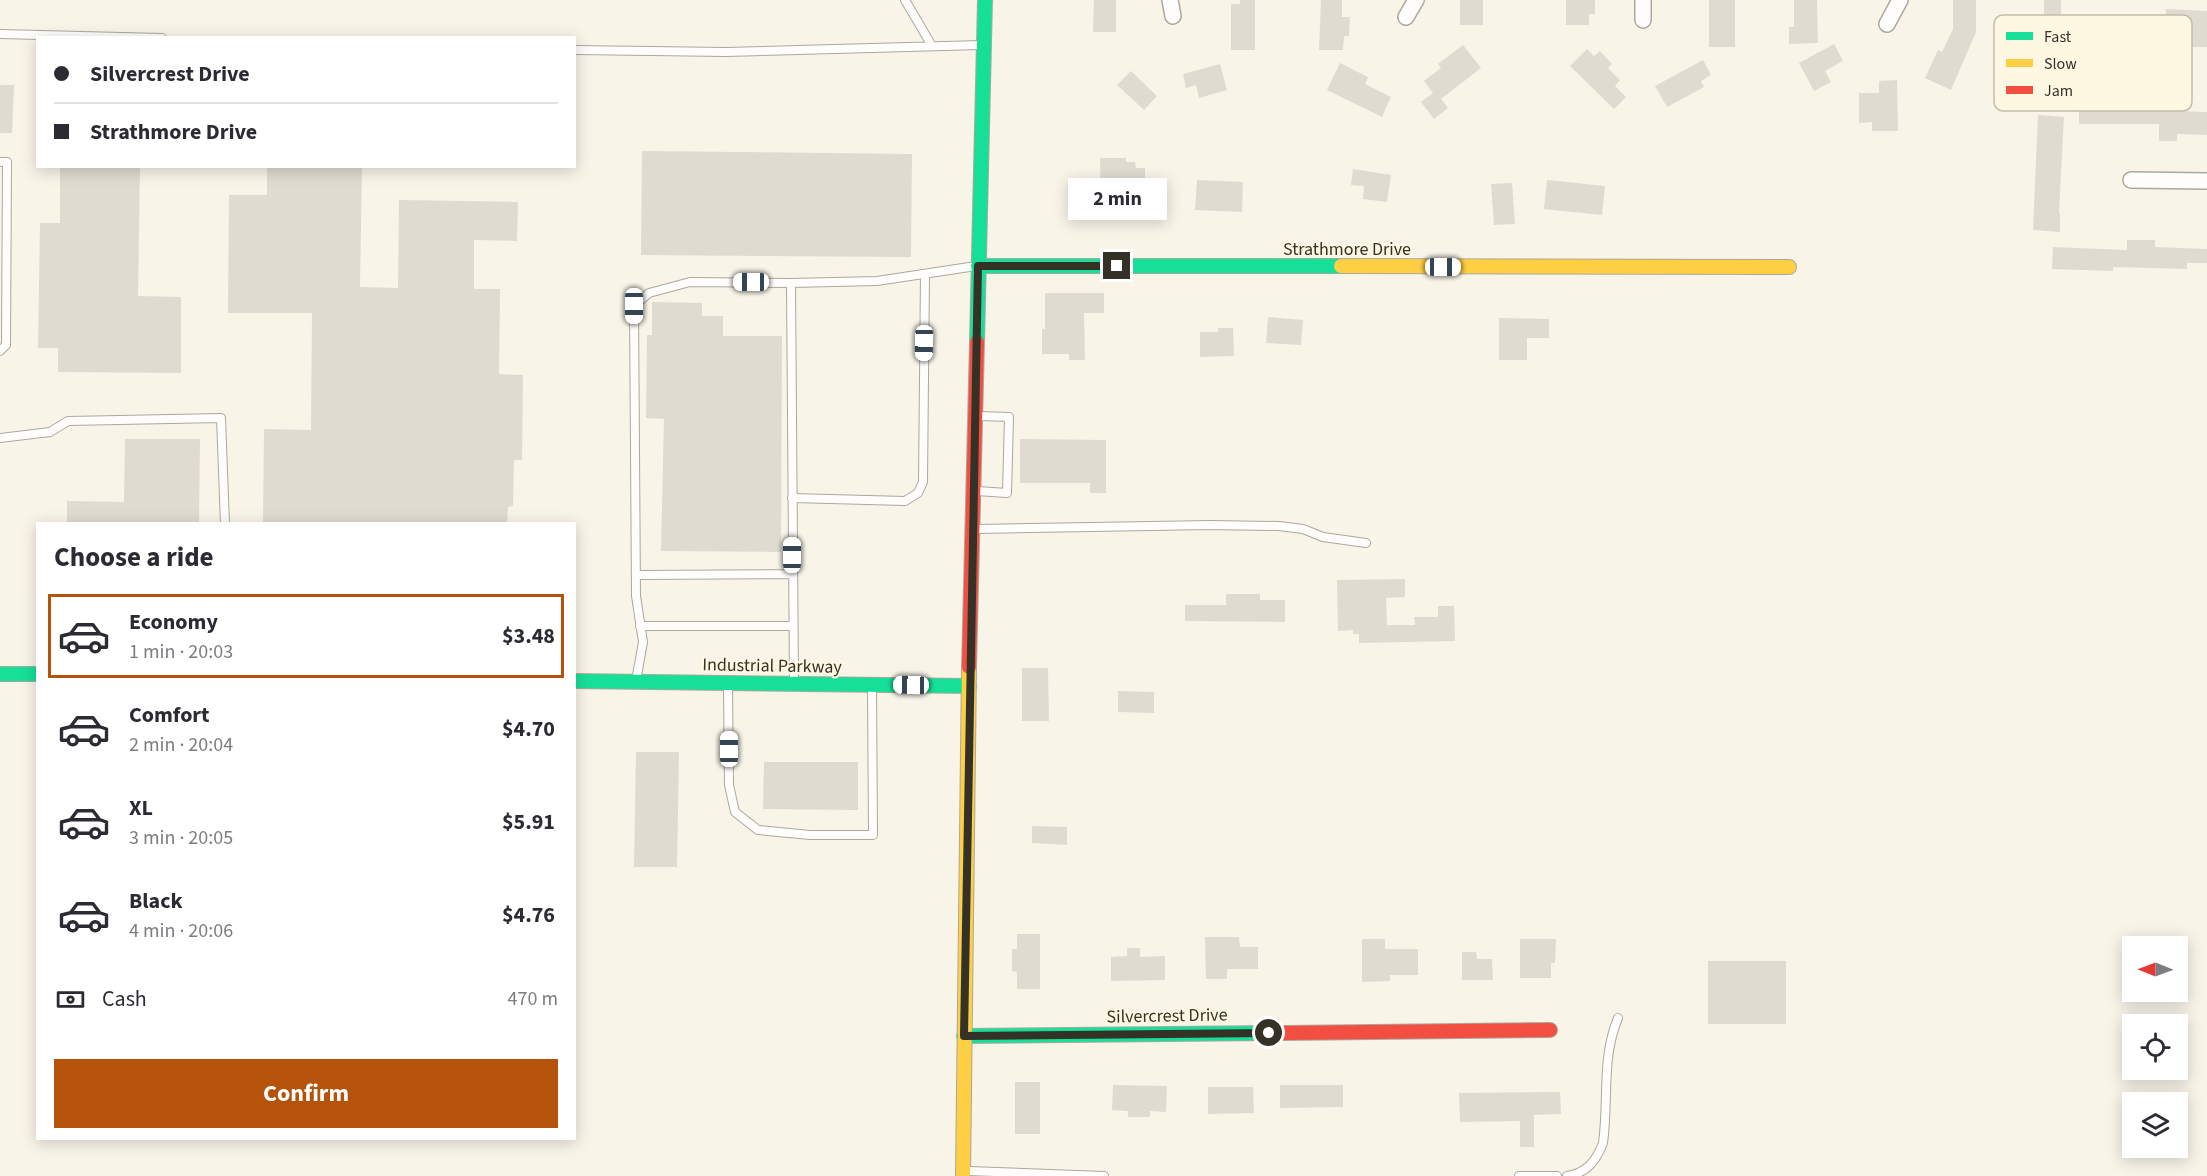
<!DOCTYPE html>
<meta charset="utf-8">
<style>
:root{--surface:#fff;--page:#f2f2f3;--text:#2b2b33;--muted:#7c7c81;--line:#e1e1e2;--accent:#b45309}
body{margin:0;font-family:"Source Sans 3",sans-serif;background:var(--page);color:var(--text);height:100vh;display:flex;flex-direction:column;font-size:22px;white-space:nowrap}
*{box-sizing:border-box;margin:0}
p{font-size:20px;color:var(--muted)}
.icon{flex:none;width:33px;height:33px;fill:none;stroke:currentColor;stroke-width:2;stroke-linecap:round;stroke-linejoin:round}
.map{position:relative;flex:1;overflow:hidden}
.side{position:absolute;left:36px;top:522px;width:540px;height:618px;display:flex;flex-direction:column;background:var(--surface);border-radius:0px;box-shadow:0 3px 15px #0003}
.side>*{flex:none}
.guide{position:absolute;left:36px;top:36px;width:540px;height:132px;border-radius:0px;box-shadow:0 3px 15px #0003;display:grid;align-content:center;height:132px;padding:0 18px;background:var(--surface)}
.needle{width:39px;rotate:271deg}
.buttons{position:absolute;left:2122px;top:936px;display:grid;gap:12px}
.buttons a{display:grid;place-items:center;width:66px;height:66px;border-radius:0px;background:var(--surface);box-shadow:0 3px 15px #0003;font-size:30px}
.end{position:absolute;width:27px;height:27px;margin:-14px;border:8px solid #343127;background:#fff;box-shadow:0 0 0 3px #fff}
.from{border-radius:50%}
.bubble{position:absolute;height:42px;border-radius:0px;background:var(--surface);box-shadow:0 3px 15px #0003;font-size:20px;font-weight:700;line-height:42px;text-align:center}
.car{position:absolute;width:18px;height:36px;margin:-18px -9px;border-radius:8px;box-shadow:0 0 4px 2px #0007;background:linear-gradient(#fff 24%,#345 0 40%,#fff 0 76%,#345 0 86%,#fff 0)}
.guide b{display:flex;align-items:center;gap:21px;height:57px;font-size:22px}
.guide b+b{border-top:2px solid var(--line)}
.guide i{width:15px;height:15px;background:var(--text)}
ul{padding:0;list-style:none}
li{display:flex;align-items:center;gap:18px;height:84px;margin:0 12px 9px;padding:0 6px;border:3px solid transparent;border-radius:0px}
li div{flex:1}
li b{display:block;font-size:22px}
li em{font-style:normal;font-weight:700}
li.selected{border-color:var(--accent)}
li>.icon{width:54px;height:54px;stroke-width:1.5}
h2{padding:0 18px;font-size:27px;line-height:72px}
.pay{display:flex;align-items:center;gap:15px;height:66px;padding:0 18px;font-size:22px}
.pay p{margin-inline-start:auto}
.action{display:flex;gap:12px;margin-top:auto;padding:12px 18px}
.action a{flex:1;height:69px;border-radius:0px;background:var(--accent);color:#fff;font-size:24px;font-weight:700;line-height:69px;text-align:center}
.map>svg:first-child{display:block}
</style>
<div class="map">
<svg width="2207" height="1176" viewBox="0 0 2207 1176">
<rect width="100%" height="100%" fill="#f8f4e8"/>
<!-- building -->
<path fill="#dfdbd1" d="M1094,0H1116V32H1093Z
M1240,0H1255V50H1231V4H1240Z
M1321,0H1342V17H1350L1349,36H1344L1343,50H1319Z
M1460,0H1483V25H1460Z
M1566,0H1595V14H1589V25H1566Z
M1709,0H1735V47H1709Z
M1794,0H1817L1818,43L1789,44V27H1794Z
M1953,0H1976V32L1951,90L1925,78L1938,50L1942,52L1953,29Z
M2044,0H2061V16L2044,17Z
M2166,9L2207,11V47H2182V50L2131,49V51H2070V28H2093V22H2108V30H2147V27L2165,28Z
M1834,44L1843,61L1825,71L1831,82L1814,91L1799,63Z
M1463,45L1481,68L1441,99L1448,108L1434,119L1421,102L1433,93L1424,81L1441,68L1438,64Z
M1587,49L1594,56L1600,51L1612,64L1608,68L1620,80L1615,86L1626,97L1614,109L1570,66Z
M1703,60L1711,75L1701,81L1704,87L1667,107L1655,86Z
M1340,63L1368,77L1365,84L1391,97L1382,117L1327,90Z
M1220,64L1227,90L1199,98L1196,85L1186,88L1183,74Z
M1131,71L1157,96L1144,110L1117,85Z
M1897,80L1898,131H1872V122L1859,123V93H1879V81Z
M0,85H14L12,133H0Z
M2145,100L2178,101L2177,111L2207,112V135L2177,134V141H2159V124H2079V101H2112V104H2145Z
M2038,115L2064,117L2059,213H2060V232L2033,230Z
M642,151L912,154L911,257L641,255Z
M1100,158H1126V162H1135L1136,168H1145V213L1125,214V201L1101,202Z
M60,166H140L138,296L181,297V373L58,372V348H38L40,223H60Z
M267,166H362L360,287L398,288L399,200L518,202L517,241L474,240V289H500L499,374L523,375L522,460H514L513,506L508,507L507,524H263L264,429L311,430L312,313H228L229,195H267Z
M1353,169L1391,175L1387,202L1363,199L1364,186L1351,185Z
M1197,180L1243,182L1242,212L1195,210Z
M1547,180L1605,186L1602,215L1544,209Z
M1512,183L1515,224L1494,225L1491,184Z
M2127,240H2155V247L2207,249V263H2187V269L2113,267V271L2052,269L2053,247L2127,250Z
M1045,293H1104V313H1084L1085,360H1069V354H1042V329H1045Z
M652,302L702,303V316H723V336H782L781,552L661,551L664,419L646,418L647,335H652Z
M1268,317L1303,320L1301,345L1266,343Z
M1499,318L1549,319V338H1527V360H1499Z
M1218,328H1233L1234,356L1200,357V332H1218Z
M125,439H200L199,524H67V501L124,502Z
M1020,439L1106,440V493H1090V483H1020Z
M1405,579V597L1386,598L1387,625H1415L1414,617H1438V606H1454L1455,641L1359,643V634H1353V630L1338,631L1337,580Z
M1226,594H1260V600H1285V622L1185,621V605H1226Z
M1022,668H1048L1049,721H1022Z
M1118,691L1154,692V713L1118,712Z
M636,752H679L677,867H634Z
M764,762H858V810L763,809Z
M1032,826L1067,827V845L1032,843Z
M1017,934H1040V989H1017V972L1012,971V949H1017Z
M1205,937H1239L1240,947H1258V969H1227V979H1206Z
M1362,939H1385V949H1418V975H1390V981L1362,982Z
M1520,939H1556L1555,963H1551V978H1520Z
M1127,948H1140V957L1165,956V980L1111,981V957L1127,956Z
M1462,952H1476L1477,959H1492L1493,980H1462Z
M1708,961H1786V1024H1708Z
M1015,1082H1040V1134H1015Z
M1113,1085L1167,1086L1166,1112L1150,1111V1117H1128V1111L1112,1110Z
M1280,1085H1343V1107L1280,1108Z
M1208,1087H1253L1254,1113L1208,1114Z
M1560,1092L1561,1114L1534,1115V1147H1520V1121L1460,1122L1459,1093Z"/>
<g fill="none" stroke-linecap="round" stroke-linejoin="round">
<!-- lane casing -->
<g stroke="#aba89e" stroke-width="10">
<path id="lane" d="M905,0L932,46
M0,34L162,38
M574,50L726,52L981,45
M0,162H7L6,345L0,351
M791,283L877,281L976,266
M0,438L50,432L68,421L221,418L225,524
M977,491L1007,493L1009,417L979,416
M792,498L905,501L918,493L923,482L925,274
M977,529L1210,525L1279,526L1303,529L1323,537L1366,543
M636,575L793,574
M640,626H793
M636,681L643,642L636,596L634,306L649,293L690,282L791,283L794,682
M728,684L729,785L735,812L758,830L810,835H873L872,687
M968,1171L1104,1176
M1519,1176H1557
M1567,1176C1587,1173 1596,1161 1603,1143C1609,1100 1601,1059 1618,1018"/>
</g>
<!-- street casing -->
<g stroke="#aba89e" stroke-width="18">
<path id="street" d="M1170,0L1173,16
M1406,17L1416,0
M1643,20V0
M1887,24L1900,0
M2131,180L2207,181"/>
</g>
<!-- fast casing -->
<g stroke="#aba89e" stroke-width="16">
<path id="fast" d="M978,266H1341
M977,342L985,0
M0,674H38
M574,681L969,686
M964,1036L1284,1033"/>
</g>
<!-- slow casing -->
<g stroke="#aba89e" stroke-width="16">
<path id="slow" d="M1341,266L1789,267
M963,1176L969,667"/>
</g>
<!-- jam casing -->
<g stroke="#aba89e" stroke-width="16">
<path id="jam" d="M969,667L977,342
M1284,1033L1550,1030"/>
</g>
<!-- lane -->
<use href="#lane" stroke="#fefdfc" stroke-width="8"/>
<!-- street -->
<use href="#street" stroke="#fefdfc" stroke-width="15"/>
<!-- fast -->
<use href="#fast" stroke="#16e098" stroke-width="14"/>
<!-- slow -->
<use href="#slow" stroke="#ffcf43" stroke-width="14"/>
<!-- jam -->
<use href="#jam" stroke="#f24e42" stroke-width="14"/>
</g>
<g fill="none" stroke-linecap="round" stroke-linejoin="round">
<!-- route -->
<path stroke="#343127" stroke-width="8" d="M1117,266H978L964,1036L1269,1033"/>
</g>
<g text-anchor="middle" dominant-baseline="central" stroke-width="4.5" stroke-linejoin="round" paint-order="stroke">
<!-- street labels -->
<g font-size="18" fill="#343127" stroke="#fef7e2">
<text x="1347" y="249">Strathmore Drive</text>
<text transform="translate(772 666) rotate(1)">Industrial Parkway</text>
<text transform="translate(1167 1016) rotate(-1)">Silvercrest Drive</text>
</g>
</g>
<!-- legend -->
<rect x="1994" y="15" width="198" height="96" rx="9" fill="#fef7e2" stroke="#c1bcaa" stroke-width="1.5"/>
<rect x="2006" y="32" width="27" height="8" fill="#16e098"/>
<rect x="2006" y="59" width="27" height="8" fill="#ffcf43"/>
<rect x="2006" y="86" width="27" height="8" fill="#f24e42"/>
<g font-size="16" fill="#343127">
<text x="2044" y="42">Fast</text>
<text x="2044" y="69">Slow</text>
<text x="2044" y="96">Jam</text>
</g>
</svg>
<div class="buttons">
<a><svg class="needle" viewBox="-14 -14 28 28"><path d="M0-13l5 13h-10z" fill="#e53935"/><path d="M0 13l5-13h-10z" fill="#7c7c81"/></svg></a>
<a><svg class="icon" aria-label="locate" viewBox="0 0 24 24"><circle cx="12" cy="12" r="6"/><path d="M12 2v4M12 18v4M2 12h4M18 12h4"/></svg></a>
<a><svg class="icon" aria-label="layers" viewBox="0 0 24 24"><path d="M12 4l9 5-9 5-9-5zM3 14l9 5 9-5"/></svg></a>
</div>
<i class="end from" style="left:1269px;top:1033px"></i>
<i class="end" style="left:1117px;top:266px"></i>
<div class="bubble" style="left:1068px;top:178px;width:99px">2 min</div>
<i class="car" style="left:1443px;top:267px;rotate:90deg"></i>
<i class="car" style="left:751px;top:282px;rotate:270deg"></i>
<i class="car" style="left:634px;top:306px;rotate:180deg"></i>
<i class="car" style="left:924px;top:343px;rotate:181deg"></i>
<i class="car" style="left:792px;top:555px;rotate:0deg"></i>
<i class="car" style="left:911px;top:685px;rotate:271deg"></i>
<i class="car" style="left:729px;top:749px;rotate:0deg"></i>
<div class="guide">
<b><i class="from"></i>Silvercrest Drive</b>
<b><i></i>Strathmore Drive</b>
</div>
<section class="side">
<h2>Choose a ride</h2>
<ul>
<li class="selected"><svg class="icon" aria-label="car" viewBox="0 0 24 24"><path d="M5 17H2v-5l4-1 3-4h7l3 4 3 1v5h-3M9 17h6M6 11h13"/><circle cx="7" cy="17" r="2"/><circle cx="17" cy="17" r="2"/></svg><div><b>Economy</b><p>1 min · 20:03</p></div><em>$3.48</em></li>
<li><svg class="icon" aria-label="car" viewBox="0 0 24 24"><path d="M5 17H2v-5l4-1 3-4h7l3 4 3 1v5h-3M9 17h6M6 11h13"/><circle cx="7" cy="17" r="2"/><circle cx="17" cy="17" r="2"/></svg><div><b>Comfort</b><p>2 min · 20:04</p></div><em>$4.70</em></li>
<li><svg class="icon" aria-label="car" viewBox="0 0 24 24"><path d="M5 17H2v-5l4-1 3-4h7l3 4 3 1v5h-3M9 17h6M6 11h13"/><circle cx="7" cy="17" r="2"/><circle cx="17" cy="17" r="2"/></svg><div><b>XL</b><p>3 min · 20:05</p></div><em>$5.91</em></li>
<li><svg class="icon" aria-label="car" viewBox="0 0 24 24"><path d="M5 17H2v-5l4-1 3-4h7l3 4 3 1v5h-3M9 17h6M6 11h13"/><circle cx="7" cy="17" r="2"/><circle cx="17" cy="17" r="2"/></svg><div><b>Black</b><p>4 min · 20:06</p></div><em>$4.76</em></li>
</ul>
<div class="pay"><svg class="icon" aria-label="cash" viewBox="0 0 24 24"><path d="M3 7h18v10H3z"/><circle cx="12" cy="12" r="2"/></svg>Cash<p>470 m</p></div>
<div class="action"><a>Confirm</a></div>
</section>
</div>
